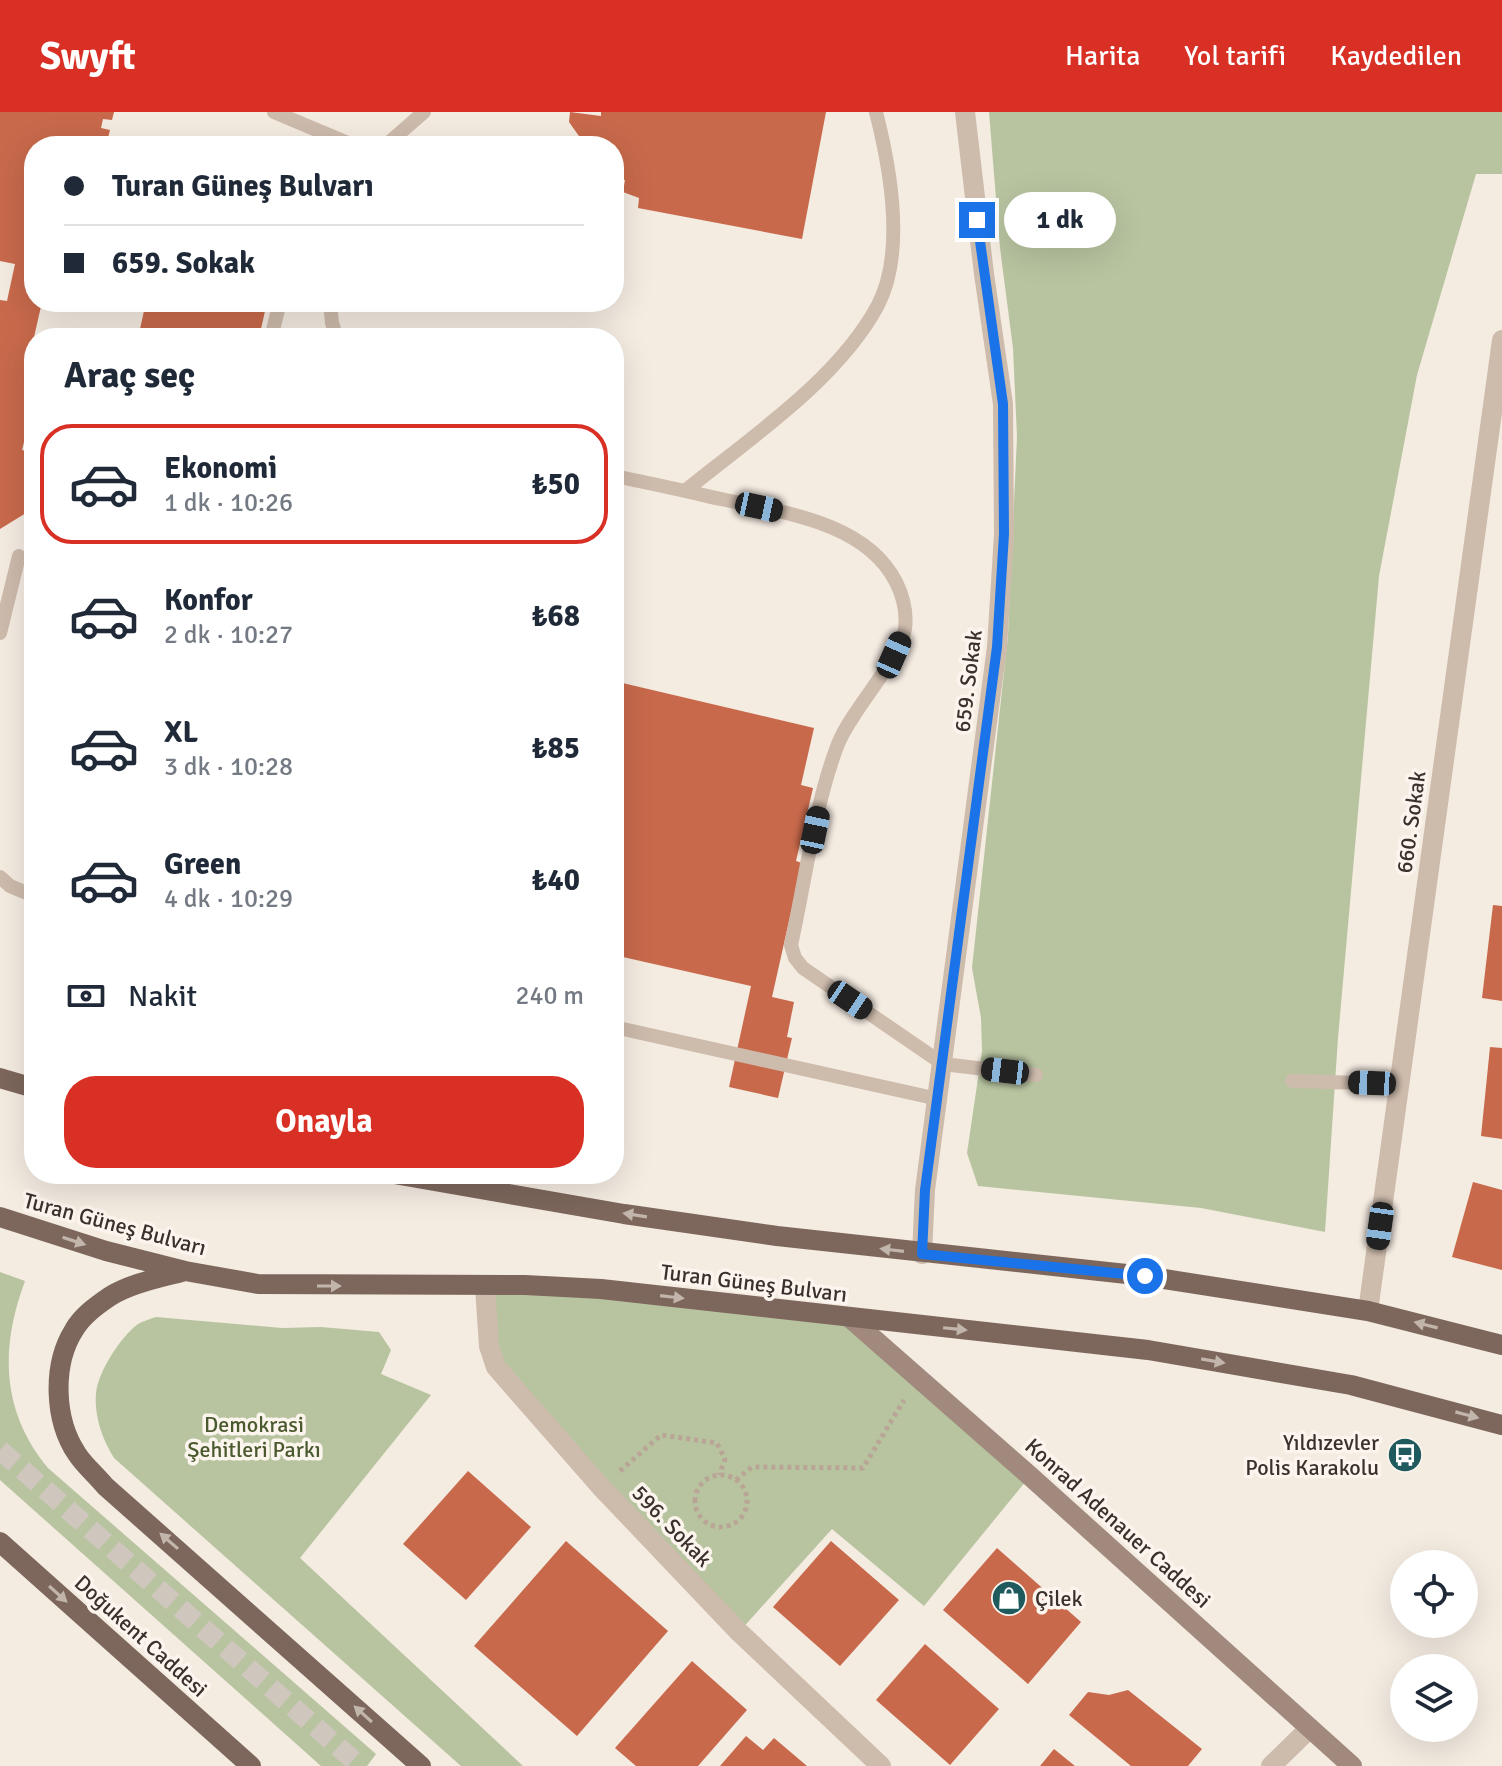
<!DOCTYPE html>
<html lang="tr">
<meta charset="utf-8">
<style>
:root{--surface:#fff;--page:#f2f2f3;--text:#1f2937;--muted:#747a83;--line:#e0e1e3;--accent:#d93025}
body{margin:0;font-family:Signika,sans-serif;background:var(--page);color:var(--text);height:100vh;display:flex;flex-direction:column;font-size:30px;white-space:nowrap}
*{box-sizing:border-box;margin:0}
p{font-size:26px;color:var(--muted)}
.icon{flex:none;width:44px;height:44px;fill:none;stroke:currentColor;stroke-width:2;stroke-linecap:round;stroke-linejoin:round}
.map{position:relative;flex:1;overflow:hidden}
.sheet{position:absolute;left:24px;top:216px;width:600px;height:856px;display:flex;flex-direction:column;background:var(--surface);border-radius:32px;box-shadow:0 8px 32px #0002}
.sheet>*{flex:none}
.banner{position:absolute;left:24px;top:24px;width:600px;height:176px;border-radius:32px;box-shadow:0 8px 32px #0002;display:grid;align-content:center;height:176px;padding:0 40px;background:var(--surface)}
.buttons{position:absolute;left:1390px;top:1438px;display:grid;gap:16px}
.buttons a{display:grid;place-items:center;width:88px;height:88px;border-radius:50%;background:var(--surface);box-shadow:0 8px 32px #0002;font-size:40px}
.end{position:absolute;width:36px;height:36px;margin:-18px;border:10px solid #1a73e8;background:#fff;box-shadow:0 0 0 4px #fff}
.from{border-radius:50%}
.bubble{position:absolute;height:56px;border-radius:28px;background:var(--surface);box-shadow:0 8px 32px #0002;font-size:26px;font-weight:700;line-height:56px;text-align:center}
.car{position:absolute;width:24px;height:48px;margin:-24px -12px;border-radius:10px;box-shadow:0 0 6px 2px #0007;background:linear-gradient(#222 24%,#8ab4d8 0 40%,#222 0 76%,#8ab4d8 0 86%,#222 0)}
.banner b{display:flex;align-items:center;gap:28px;height:76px;font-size:30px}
.banner b+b{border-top:2px solid var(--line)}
.banner i{width:20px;height:20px;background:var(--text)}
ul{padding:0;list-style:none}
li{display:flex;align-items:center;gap:24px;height:120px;margin:0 16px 12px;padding:0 24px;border:4px solid transparent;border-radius:32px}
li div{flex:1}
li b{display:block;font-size:30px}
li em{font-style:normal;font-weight:700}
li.active{border-color:var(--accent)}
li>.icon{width:72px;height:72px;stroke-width:1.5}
h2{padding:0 40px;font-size:36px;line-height:96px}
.pay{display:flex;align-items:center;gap:20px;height:88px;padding:0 40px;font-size:30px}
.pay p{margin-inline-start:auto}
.button{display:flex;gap:16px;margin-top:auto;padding:16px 40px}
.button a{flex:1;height:92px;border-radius:32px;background:var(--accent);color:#fff;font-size:32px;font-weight:700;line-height:92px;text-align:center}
header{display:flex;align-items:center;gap:48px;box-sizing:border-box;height:112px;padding:0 40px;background:var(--accent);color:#fff}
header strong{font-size:38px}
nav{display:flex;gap:44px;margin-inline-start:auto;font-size:28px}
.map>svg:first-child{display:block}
</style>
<header>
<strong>Swyft</strong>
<nav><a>Harita</a><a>Yol tarifi</a><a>Kaydedilen</a></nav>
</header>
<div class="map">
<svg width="1502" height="1654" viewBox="0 0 1502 1654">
<rect width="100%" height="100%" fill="#f4ebe1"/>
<!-- green -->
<path fill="#b8c4a0" d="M989,0H1502V62H1476L1417,263L1379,464L1338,926L1325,1120L1201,1096L978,1074L967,1041L982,939L981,906L972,856L1008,523L1017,325L1013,236L1000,136Z
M0,1160L25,1169C0,1236 1,1299 48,1356L376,1642L367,1654H321L0,1368Z
M485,1175L850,1206L1030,1364L924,1494L832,1417L739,1520L496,1255Z
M156,1205L282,1216L321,1215L379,1220L391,1238L381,1262L431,1283L300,1446L523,1654H461L114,1346C102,1327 94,1304 96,1281C99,1258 120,1226 138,1212C143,1209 150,1207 156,1205Z"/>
<!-- building -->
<path fill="#c8694b" d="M0,0H114L112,8L103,7L101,16L110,18L106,34H34V190H42L24,269L34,272V324L26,322L22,338L34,341V365L26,401L0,417V188L7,189L15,152L0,149Z
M570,0L601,4V0H826L802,127L638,96L639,86L623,80L625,68L614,66V34H586L569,10Z
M146,190H267L259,226H138Z
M614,569L814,616L801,673L813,676L796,749L802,751L772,885L794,890L787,925L792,926L778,986L729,975L751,874L614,843Z
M1493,793L1502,794V889L1482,886Z
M1490,935L1502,936V1027L1481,1024Z
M1473,1070L1502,1078V1158L1452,1145Z
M468,1359L531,1415L466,1488L403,1432Z
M566,1429L668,1519L577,1624L474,1534Z
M831,1429L899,1488L840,1554L773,1495Z
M997,1436L1081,1510L1028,1572L943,1498Z
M925,1532L999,1597L950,1653L876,1588Z
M692,1549L747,1598L698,1654H636L615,1636Z
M1128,1578L1202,1637L1188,1654H1131L1069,1603L1088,1580L1109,1583Z
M746,1624L763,1638L774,1626L807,1654H720Z
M1054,1637L1075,1654H1040Z"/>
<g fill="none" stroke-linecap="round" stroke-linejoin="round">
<!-- primary-tunnel -->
<path stroke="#cfc6bd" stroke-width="20" stroke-dasharray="20 10" stroke-linecap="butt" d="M0,1338L360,1654"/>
<!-- path -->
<path stroke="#b9a596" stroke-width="5" stroke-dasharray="4 4" stroke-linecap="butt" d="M620,1359L661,1323L717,1331L725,1347L719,1363
M695 1389a26 26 0 1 1 52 0a26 26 0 1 1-52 0Z
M736,1368L752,1355L863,1356L904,1288"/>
<!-- service -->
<path stroke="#cdbbac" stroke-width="14" d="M274,0L355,34
M385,34L424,0
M330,190L332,211L337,226
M271,226L280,190
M614,364C650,371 685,379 721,387C780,400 865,409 896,470C903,484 907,501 905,517C900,548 852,597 838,632C815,691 805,770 791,833L795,846L803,856L943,952L1036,963
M685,379C750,326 838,268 878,193C906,139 890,55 876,0
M0,521L19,444
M0,765L10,774L34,784
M614,915L938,987
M1292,969L1399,972"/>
<!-- minor -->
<path stroke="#cdbbac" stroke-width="20" d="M922,1142L925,1078L997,535L1004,422L1003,292L984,162L965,0
M485,1175L489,1234L496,1255L601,1375L739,1520L881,1654
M1368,1199L1502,228
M1271,1654L1310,1616"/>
<!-- secondary -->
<path stroke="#a18a7d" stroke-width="20" d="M850,1206L1030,1364L1352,1654"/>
<!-- primary -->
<path stroke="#7d675c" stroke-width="20" d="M0,966L34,976
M394,1062L624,1102L777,1124L1145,1164L1368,1199L1502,1233
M0,1105L106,1139L185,1159L258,1172L525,1173L601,1177L1148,1238L1351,1273L1502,1313
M185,1159C160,1166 131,1171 109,1185C96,1194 82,1204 74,1218C52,1253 54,1308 77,1342C84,1353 96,1363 105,1374L421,1654
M0,1430L251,1654"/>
</g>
<!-- one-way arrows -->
<defs><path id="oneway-solid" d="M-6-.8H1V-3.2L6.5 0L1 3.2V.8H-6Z" transform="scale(2)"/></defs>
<g fill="#c2b5ac">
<use href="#oneway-solid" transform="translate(635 1103) rotate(-171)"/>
<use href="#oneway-solid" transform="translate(74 1129) rotate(18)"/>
<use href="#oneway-solid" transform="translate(892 1138) rotate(-173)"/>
<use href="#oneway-solid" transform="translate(329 1174)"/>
<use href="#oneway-solid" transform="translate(672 1185) rotate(7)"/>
<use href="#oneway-solid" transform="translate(1426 1213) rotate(-166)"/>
<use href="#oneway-solid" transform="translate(955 1217) rotate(6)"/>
<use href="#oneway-solid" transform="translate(1213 1249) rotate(10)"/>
<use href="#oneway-solid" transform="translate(1467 1303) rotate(15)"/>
<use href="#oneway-solid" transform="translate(169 1429) rotate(-139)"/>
<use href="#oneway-solid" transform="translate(58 1482) rotate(42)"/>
<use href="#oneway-solid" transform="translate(363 1602) rotate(-138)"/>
</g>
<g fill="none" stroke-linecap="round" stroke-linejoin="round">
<!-- route -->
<path stroke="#1a73e8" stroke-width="10" d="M977,108L1003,292L1004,422L997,535L925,1078L922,1142L1145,1164"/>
</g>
<!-- icons -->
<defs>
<g id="bus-disc" transform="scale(1.8)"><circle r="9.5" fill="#1f5a5e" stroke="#fbf5ee"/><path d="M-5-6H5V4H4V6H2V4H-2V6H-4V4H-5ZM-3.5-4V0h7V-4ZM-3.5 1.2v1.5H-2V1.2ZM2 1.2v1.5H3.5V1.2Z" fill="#fff"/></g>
<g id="shop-disc" transform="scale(1.8)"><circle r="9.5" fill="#1f5a5e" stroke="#fbf5ee"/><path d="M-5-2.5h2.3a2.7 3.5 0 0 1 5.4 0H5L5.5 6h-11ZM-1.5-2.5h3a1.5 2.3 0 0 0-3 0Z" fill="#fff"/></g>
</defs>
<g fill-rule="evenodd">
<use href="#bus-disc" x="1405" y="1343"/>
<use href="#shop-disc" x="1009" y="1486"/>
</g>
<g text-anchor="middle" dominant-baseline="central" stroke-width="7" stroke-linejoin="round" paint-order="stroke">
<!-- street labels -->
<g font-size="22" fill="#3b302b" stroke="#fbf5ee">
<text transform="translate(968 569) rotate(-83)">659. Sokak</text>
<text transform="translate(1411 710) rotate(-82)">660. Sokak</text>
<text transform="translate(115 1112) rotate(15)">Turan Güneş Bulvarı</text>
<text transform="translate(754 1171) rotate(7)">Turan Güneş Bulvarı</text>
<text transform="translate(1118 1411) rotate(42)">Konrad Adenauer Caddesi</text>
<text transform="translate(672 1414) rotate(46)">596. Sokak</text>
<text transform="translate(141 1524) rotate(42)">Doğukent Caddesi</text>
</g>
<!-- park labels -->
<g font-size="22" fill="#4a5a2e" stroke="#fbf5ee">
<text x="254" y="1312">Demokrasi<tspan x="254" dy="25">Şehitleri Parkı</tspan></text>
</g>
<!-- poi labels -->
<g font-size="22" fill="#3b302b" stroke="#fbf5ee" text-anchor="end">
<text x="1379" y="1330">Yıldızevler<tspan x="1379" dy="25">Polis Karakolu</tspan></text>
<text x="1035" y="1486" text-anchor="start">Çilek</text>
</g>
</g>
</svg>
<div class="buttons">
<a><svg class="icon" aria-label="locate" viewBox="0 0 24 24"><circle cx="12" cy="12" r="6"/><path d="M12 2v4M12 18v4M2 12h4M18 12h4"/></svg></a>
<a><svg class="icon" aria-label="layers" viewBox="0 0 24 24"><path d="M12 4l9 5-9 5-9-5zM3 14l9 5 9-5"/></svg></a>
</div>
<i class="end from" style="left:1145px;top:1164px"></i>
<i class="end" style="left:977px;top:108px"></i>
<div class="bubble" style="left:1004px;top:80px;width:112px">1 dk</div>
<i class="car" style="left:759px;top:395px;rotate:102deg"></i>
<i class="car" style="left:894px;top:543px;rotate:24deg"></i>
<i class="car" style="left:815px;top:718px;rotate:12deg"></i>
<i class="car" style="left:850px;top:888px;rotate:124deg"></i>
<i class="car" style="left:1005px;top:959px;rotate:277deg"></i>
<i class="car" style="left:1372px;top:971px;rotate:272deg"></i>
<i class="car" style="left:1380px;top:1114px;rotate:188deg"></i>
<div class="banner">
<b><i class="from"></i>Turan Güneş Bulvarı</b>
<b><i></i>659. Sokak</b>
</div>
<section class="sheet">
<h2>Araç seç</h2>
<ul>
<li class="active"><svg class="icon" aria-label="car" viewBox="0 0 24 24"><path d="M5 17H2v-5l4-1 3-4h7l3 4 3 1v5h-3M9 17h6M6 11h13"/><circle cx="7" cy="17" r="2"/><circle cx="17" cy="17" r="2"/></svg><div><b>Ekonomi</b><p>1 dk · 10:26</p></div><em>₺50</em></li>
<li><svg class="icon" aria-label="car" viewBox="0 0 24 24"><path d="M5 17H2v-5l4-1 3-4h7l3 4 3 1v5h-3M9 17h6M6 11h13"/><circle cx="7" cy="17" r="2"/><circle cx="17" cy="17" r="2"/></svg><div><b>Konfor</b><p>2 dk · 10:27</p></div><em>₺68</em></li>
<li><svg class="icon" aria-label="car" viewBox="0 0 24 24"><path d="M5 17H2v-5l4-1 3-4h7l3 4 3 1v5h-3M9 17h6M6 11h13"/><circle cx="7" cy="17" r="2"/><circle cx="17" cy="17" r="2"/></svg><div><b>XL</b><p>3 dk · 10:28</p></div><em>₺85</em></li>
<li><svg class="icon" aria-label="car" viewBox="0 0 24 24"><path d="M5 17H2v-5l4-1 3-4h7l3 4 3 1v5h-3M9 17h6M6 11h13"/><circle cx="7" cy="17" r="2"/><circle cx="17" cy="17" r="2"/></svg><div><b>Green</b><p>4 dk · 10:29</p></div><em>₺40</em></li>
</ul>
<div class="pay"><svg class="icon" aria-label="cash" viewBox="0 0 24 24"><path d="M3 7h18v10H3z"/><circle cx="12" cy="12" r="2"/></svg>Nakit<p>240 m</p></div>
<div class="button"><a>Onayla</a></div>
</section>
</div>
